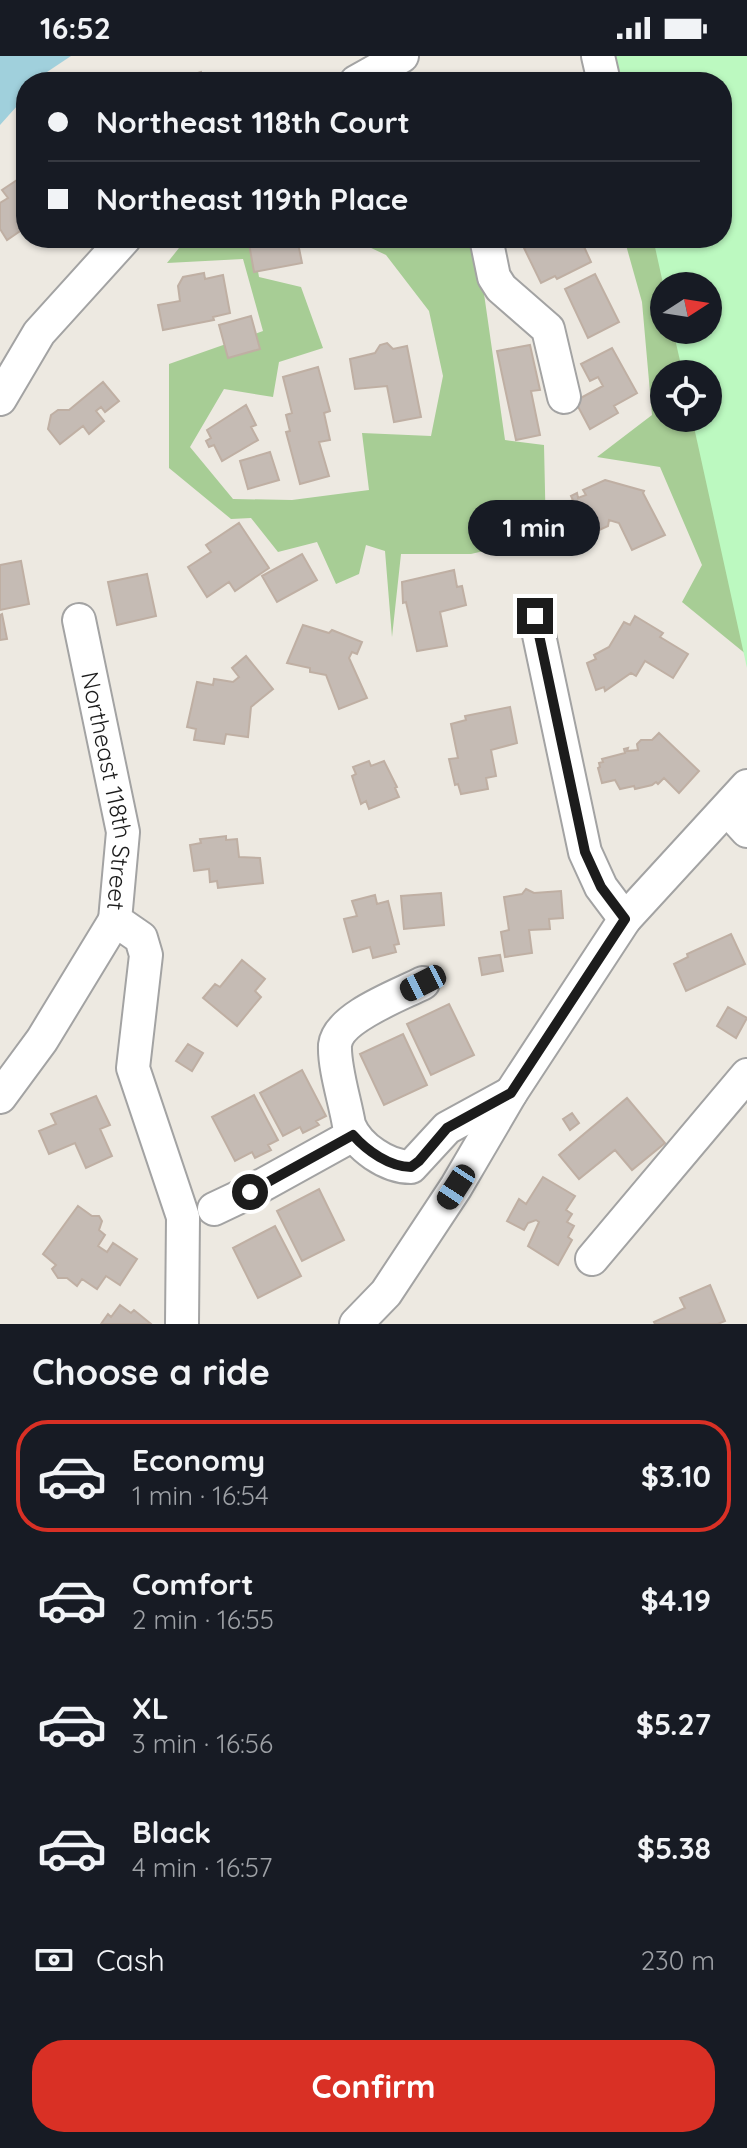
<!DOCTYPE html>
<meta charset="utf-8">
<style>
:root{--surface:#171b24;--page:#20242c;--text:#f1f3f6;--muted:#9ea1a6;--line:#363941;--accent:#d93025}
body{margin:0;font-family:Quicksand,sans-serif;background:var(--page);color:var(--text);height:100vh;display:flex;flex-direction:column;font-size:30px;white-space:nowrap}
*{box-sizing:border-box;margin:0}
p{font-size:26px;color:var(--muted)}
.icon{flex:none;width:44px;height:44px;fill:none;stroke:currentColor;stroke-width:2;stroke-linecap:round;stroke-linejoin:round}
.map{position:relative;height:1268px;overflow:hidden}
.details{display:flex;flex-direction:column;background:var(--surface);flex:1}
.details>*{flex:none}
.banner{position:absolute;left:16px;top:16px;width:716px;height:176px;border-radius:32px;box-shadow:0 2px 6px #0004;display:grid;align-content:center;height:176px;padding:0 32px;background:var(--surface)}
.needle{width:52px;rotate:78deg}
.controls{position:absolute;left:650px;top:216px;display:grid;gap:16px}
.controls a{display:grid;place-items:center;width:72px;height:72px;border-radius:50%;background:var(--surface);box-shadow:0 2px 6px #0004;font-size:40px}
.end{position:absolute;width:36px;height:36px;margin:-18px;border:10px solid #1c1c1c;background:#fff;box-shadow:0 0 0 4px #fff}
.from{border-radius:50%}
.bubble{position:absolute;height:56px;border-radius:28px;background:var(--surface);box-shadow:0 2px 6px #0004;font-size:26px;font-weight:700;line-height:56px;text-align:center}
.car{position:absolute;width:24px;height:48px;margin:-24px -12px;border-radius:10px;box-shadow:0 0 6px 2px #0007;background:linear-gradient(#222 24%,#8ab4d8 0 40%,#222 0 76%,#8ab4d8 0 86%,#222 0)}
.banner b{display:flex;align-items:center;gap:28px;height:76px;font-size:30px}
.banner b+b{border-top:2px solid var(--line)}
.banner i{width:20px;height:20px;background:var(--text)}
ul{padding:0;list-style:none}
li{display:flex;align-items:center;gap:24px;height:112px;margin:0 16px 12px;padding:0 16px;border:4px solid transparent;border-radius:32px}
li div{flex:1}
li b{display:block;font-size:30px}
li em{font-style:normal;font-weight:700}
li.current{border-color:var(--accent)}
li>.icon{width:72px;height:72px;stroke-width:1.5}
h2{padding:0 32px;font-size:36px;line-height:96px}
.pay{display:flex;align-items:center;gap:20px;height:88px;padding:0 32px;font-size:30px}
.pay p{margin-inline-start:auto}
.button{display:flex;gap:16px;margin-top:auto;padding:16px 32px}
.button a{flex:1;height:92px;border-radius:32px;background:var(--accent);color:#fff;font-size:32px;font-weight:700;line-height:92px;text-align:center}
.status{display:flex;justify-content:space-between;align-items:center;height:56px;padding:0 40px;background:var(--surface);direction:ltr}
.status svg{height:22px;fill:currentColor}
.map>svg:first-child{display:block}
</style>
<div class="status"><b>16:52</b><svg viewBox="0 0 49 12"><path d="M0 12V9h3v3zM5 12V6h3v6zM10 12V3h3v9zM15 12V0h3v12zM26 1h20v11H26zM47 4h2v5h-2z"/></svg></div>
<div class="map">
<svg width="747" height="1268" viewBox="0 0 747 1268">
<rect width="100%" height="100%" fill="#ede9e1"/>
<!-- forest -->
<path fill="#a7cd95" fill-rule="evenodd" d="M747,0V599L682,546L702,509L660,411L597,401L652,359L642,246L624,182H722V26ZM664,230H708V274H664ZM664,318H708V362H664Z
M187,182H252L259,221L301,231L323,292L279,306L273,341L224,333L190,391L233,443L292,444L369,434L362,377L431,380L443,320L429,255L386,199L350,182H476L505,384L544,389L546,480L471,498H401L392,581L385,495L366,489L359,518L336,528L317,486L278,496L251,462L231,463L169,412V308L263,275L243,203L167,207Z"/>
<!-- park -->
<path fill="#bcf9c0" d="M613,0H747V612L692,362H708V318H683L673,274H708V230H664V232L653,182H722V26H619Z"/>
<!-- water -->
<path fill="#a0d0dc" d="M0,0H71L47,16L38,26H26V40L0,69Z"/>
<!-- building -->
<path fill="#c5bbb4" stroke="#bfafa3" stroke-width="2" d="M201,16L203,26H167Z
M26,118V171L7,184L0,173V147L8,142L2,134Z
M248,182H297L302,207L254,216Z
M544,182H580L591,206L557,223L555,220L541,227L524,192Z
M204,217L205,223L223,219L230,257L213,261L214,264L163,274L158,249L180,245L178,230L183,221Z
M595,218L619,266L588,282L565,233Z
M251,260L260,293L228,302L219,269Z
M387,287L393,293L407,290L421,361L394,366L387,330L355,333L350,303L375,297L380,289Z
M530,289L540,334L531,335L540,379L516,384L497,295Z
M612,292L637,337L614,350L618,357L590,373L575,345L603,330L598,321L590,325L581,308Z
M318,311L330,355L324,357L330,384L319,386L329,420L300,428L286,376L290,375L286,359L292,357L283,321Z
M103,326L119,345L105,356L101,351L96,355L104,365L89,378L83,370L60,388L48,373L51,359L58,354H69Z
M246,349L256,369L251,371L258,384L222,405L214,389L209,391L206,385L211,382L207,374Z
M270,396L279,424L248,433L240,405Z
M605,424L644,435L643,437L665,479L632,494L619,467L609,464L608,470L573,486L568,475L561,478L555,465L560,462L556,452L573,444L571,440L577,437L578,442L586,439L583,434Z
M239,467L269,512L235,535L229,526L207,541L188,511L211,496L206,489Z
M302,498L317,524L277,546L262,520Z
M21,505L29,548L0,554V509Z
M454,514L457,531L462,530L466,549L440,556L447,590L417,595L406,546L403,547L402,526Z
M147,518L156,560L117,569L108,526Z
M2,558L7,583L0,584V559Z
M635,560L663,577L660,581L688,598L673,622L645,605L636,620L631,617L605,635L604,631L596,634L587,607L596,603L594,599L609,591L624,566L630,569Z
M303,569L329,577L332,574L362,586L357,598L352,596L349,602L367,642L339,653L326,619L310,616V612L287,607Z
M246,600L273,633L251,651L248,681L226,678L224,688L194,684L196,673L187,671L197,626L213,629L214,623L233,626L239,621L232,612Z
M510,651L517,687L491,694L496,720L486,722L488,733L461,738L458,728L455,729L449,703L458,702L451,668L466,664L465,660Z
M659,677L699,715L679,737L664,722L658,728L656,726L652,729L635,733L634,730L620,733L615,724L602,727L598,712L600,711L599,707L603,706L602,703L625,697L624,693L628,692L627,695L638,694L637,688L641,684H652Z
M369,705L371,710L384,705L397,731L395,732L399,741L369,753L366,745L361,748L352,720L356,718L353,711Z
M226,780V784L237,783L239,801L260,802L263,827L218,832L217,825L210,826L209,813L194,815L190,789L201,787L200,783Z
M526,833L534,837L561,835L563,862L549,863L550,873L529,874L532,897L505,901L501,876L509,874L504,841L522,838Z
M441,837L444,869L404,873L401,840Z
M375,839L377,848L388,845L399,888L394,889L396,896L373,902L370,891L353,896L344,863L357,860L352,845Z
M731,878L745,908L686,935L674,908L688,901L687,898Z
M500,899L503,915L482,919L479,902Z
M242,904L265,923L255,935L261,941L237,970L203,942L215,928L220,931Z
M449,948L474,999L431,1019L407,968Z
M728,951L747,962L736,982L717,970Z
M403,978L427,1029L384,1049L360,998Z
M188,988L203,997L192,1015L176,1005Z
M302,1014L326,1060L316,1065L319,1069L303,1077L300,1071L283,1080L260,1037Z
M254,1039L278,1084L268,1089L271,1094L255,1102L252,1096L235,1105L212,1061Z
M96,1040L110,1069L100,1073L112,1100L86,1112L75,1087L49,1098L39,1075L56,1068L51,1058Z
M627,1042L665,1087L632,1114L615,1094L579,1123L559,1099Z
M572,1057L579,1067L570,1074L563,1063Z
M543,1121L575,1140L566,1154L572,1158L567,1166L574,1170L568,1181L572,1184L558,1209L528,1190L539,1166L536,1164L528,1167L524,1174L507,1165L519,1143L526,1148Z
M319,1133L344,1184L302,1205L277,1155Z
M78,1150L92,1160H99L102,1165L99,1174L105,1179L98,1190L107,1196L113,1187L137,1203L120,1229L106,1220L97,1233L82,1223L77,1230L67,1222H58L52,1213L56,1209L43,1198Z
M275,1170L301,1220L258,1242L233,1192Z
M710,1229L725,1265L718,1268H655L654,1266L685,1252L680,1242Z
M120,1249L131,1257L134,1254L151,1268H101L108,1258L111,1261Z"/>
<g fill="none" stroke-linecap="round" stroke-linejoin="round">
<!-- minor casing -->
<g stroke="#a3a3a3" stroke-width="36">
<g id="minor">
<path d="M598,0L604,26"/>
<path d="M356,26L402,0"/>
<path d="M486,182L494,221L501,232L548,273L564,341"/>
<path d="M0,343L39,277L125,182"/>
<path d="M535,560L585,796L601,831L625,863"/>
<path id="s1" d="M79,564L123,776L115,864L141,882L146,899L133,1012L183,1161L182,1268"/>
<path d="M727,753L747,775"/>
<path d="M423,927C400,939 338,961 335,989C334,1012 345,1045 349,1069C358,1091 387,1111 411,1111L447,1072L511,1037"/>
<path d="M0,1041L42,984L115,864"/>
<path d="M214,1153L250,1136L353,1079"/>
<path d="M592,1203L747,1019"/>
<path d="M356,1268L386,1237L456,1131L511,1037L625,863L747,730"/>
</g>
</g>
<!-- minor -->
<use href="#minor" stroke="#fff" stroke-width="32"/>
</g>
<g fill="none" stroke-linecap="round" stroke-linejoin="round">
<!-- route -->
<path stroke="#1c1c1c" stroke-width="10" d="M250,1136L353,1079C367,1095 390,1111 411,1111L419,1105L447,1072L511,1037L625,863L601,831L585,796L535,560"/>
</g>
<g text-anchor="middle" dominant-baseline="central" stroke-width="8" stroke-linejoin="round" paint-order="stroke">
<!-- street labels -->
<g font-size="24" fill="#1c1c1c" stroke="#fff">
<text stroke="none"><textPath href="#s1" startOffset="174">Northeast 118th Street</textPath></text>
</g>
</g>
</svg>
<div class="controls">
<a><svg class="needle" viewBox="-14 -14 28 28"><path d="M0-13l5 13h-10z" fill="#e53935"/><path d="M0 13l5-13h-10z" fill="#9ea1a6"/></svg></a>
<a><svg class="icon" aria-label="locate" viewBox="0 0 24 24"><circle cx="12" cy="12" r="6"/><path d="M12 2v4M12 18v4M2 12h4M18 12h4"/></svg></a>
</div>
<i class="end from" style="left:250px;top:1136px"></i>
<i class="end" style="left:535px;top:560px"></i>
<div class="bubble" style="left:468px;top:444px;width:132px">1 min</div>
<i class="car" style="left:423px;top:927px;rotate:243deg"></i>
<i class="car" style="left:456px;top:1131px;rotate:213deg"></i>
<div class="banner">
<b><i class="from"></i>Northeast 118th Court</b>
<b><i></i>Northeast 119th Place</b>
</div>
</div>
<section class="details">
<h2>Choose a ride</h2>
<ul>
<li class="current"><svg class="icon" aria-label="car" viewBox="0 0 24 24"><path d="M5 17H2v-5l4-1 3-4h7l3 4 3 1v5h-3M9 17h6M6 11h13"/><circle cx="7" cy="17" r="2"/><circle cx="17" cy="17" r="2"/></svg><div><b>Economy</b><p>1 min · 16:54</p></div><em>$3.10</em></li>
<li><svg class="icon" aria-label="car" viewBox="0 0 24 24"><path d="M5 17H2v-5l4-1 3-4h7l3 4 3 1v5h-3M9 17h6M6 11h13"/><circle cx="7" cy="17" r="2"/><circle cx="17" cy="17" r="2"/></svg><div><b>Comfort</b><p>2 min · 16:55</p></div><em>$4.19</em></li>
<li><svg class="icon" aria-label="car" viewBox="0 0 24 24"><path d="M5 17H2v-5l4-1 3-4h7l3 4 3 1v5h-3M9 17h6M6 11h13"/><circle cx="7" cy="17" r="2"/><circle cx="17" cy="17" r="2"/></svg><div><b>XL</b><p>3 min · 16:56</p></div><em>$5.27</em></li>
<li><svg class="icon" aria-label="car" viewBox="0 0 24 24"><path d="M5 17H2v-5l4-1 3-4h7l3 4 3 1v5h-3M9 17h6M6 11h13"/><circle cx="7" cy="17" r="2"/><circle cx="17" cy="17" r="2"/></svg><div><b>Black</b><p>4 min · 16:57</p></div><em>$5.38</em></li>
</ul>
<div class="pay"><svg class="icon" aria-label="cash" viewBox="0 0 24 24"><path d="M3 7h18v10H3z"/><circle cx="12" cy="12" r="2"/></svg>Cash<p>230 m</p></div>
<div class="button"><a>Confirm</a></div>
</section>
